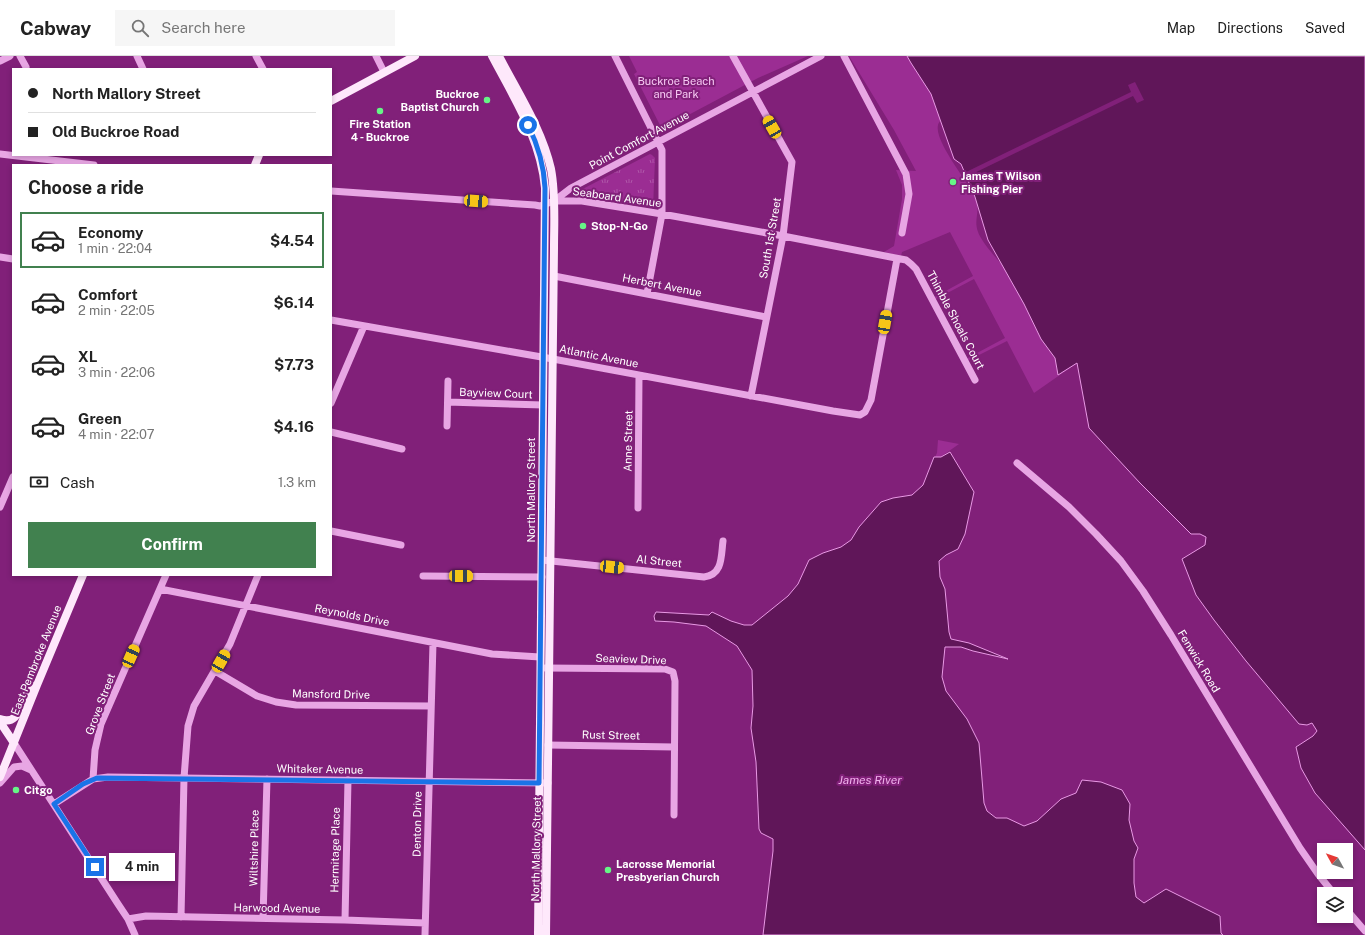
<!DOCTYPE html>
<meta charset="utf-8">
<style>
:root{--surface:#fff;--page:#f6f6f6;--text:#222;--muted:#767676;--line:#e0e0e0;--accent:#41814f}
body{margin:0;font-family:"Public Sans",sans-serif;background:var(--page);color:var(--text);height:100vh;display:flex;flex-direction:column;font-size:15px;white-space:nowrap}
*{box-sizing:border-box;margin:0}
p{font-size:13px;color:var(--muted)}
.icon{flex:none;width:22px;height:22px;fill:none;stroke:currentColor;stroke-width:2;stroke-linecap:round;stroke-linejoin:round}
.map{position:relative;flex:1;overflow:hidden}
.sheet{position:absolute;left:12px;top:108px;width:320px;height:412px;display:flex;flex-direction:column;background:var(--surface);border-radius:0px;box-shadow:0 2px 6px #0003}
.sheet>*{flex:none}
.banner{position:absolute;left:12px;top:12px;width:320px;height:88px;border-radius:0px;box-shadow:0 2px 6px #0003;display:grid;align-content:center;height:88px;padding:0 16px;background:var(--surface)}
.needle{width:26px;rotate:310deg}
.fabs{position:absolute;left:1317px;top:787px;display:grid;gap:8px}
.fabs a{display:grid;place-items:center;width:36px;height:36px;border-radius:0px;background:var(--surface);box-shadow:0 2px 6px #0003;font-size:20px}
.end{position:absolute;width:18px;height:18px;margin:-9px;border:5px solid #1a73e8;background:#fff;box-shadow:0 0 0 2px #fff}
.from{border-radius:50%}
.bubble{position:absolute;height:28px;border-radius:0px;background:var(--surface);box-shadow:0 2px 6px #0003;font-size:13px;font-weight:700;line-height:28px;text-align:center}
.car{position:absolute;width:12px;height:24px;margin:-12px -6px;border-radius:5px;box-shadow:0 0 3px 1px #0007;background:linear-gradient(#f5c518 24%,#345 0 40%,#f5c518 0 76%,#345 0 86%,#f5c518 0)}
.banner b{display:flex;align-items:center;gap:14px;height:38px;font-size:15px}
.banner b+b{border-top:1px solid var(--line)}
.banner i{width:10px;height:10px;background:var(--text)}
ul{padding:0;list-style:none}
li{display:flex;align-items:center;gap:12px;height:56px;margin:0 8px 6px;padding:0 8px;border:2px solid transparent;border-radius:0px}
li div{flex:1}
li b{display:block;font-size:15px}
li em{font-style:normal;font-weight:700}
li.selected{border-color:var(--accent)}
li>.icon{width:36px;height:36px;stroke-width:1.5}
h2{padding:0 16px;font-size:18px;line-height:48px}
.pay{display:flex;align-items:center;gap:10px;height:44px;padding:0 16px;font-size:15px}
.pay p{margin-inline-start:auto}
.primary-button{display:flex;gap:8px;margin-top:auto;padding:8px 16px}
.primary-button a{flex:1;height:46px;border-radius:0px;background:var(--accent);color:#fff;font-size:16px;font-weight:700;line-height:46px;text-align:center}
header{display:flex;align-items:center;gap:24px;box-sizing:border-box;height:56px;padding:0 20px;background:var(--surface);border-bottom:1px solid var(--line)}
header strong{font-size:19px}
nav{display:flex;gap:22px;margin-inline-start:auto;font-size:14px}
.search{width:280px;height:36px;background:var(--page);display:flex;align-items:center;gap:10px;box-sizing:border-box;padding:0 14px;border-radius:0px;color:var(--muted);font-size:15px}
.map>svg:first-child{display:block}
</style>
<header>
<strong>Cabway</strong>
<div class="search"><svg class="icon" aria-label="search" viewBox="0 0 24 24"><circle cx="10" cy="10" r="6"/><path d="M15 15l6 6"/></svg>Search here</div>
<nav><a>Map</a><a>Directions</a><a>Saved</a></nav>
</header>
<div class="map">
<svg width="1365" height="879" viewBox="0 0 1365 879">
<defs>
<pattern id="grass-tufts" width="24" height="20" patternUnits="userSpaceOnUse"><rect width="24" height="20" fill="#9b2d93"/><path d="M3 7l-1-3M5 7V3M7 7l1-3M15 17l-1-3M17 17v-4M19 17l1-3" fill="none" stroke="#af57a9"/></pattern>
</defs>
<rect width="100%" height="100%" fill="#812079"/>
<!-- grass -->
<path fill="url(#grass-tufts)" d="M650,98L652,99L655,102L653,152L575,137Z"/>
<!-- park -->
<path fill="#9b2d93" d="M629,0H808L758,22L662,73L634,18L637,16Z
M849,0H909L946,61C943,63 939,65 938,69C934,86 969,126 976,144C981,159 971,165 981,182C990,197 1004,210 1015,224C1037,250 1056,279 1077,307L1034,337L1007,285L965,306L964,304L1005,282L974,223L932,245L931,243L973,220L950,176L907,194L902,196L901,200L884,196L894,190L902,143V129L896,114L916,115L894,74Z
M938,384L959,388L932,407L937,397Z"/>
<!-- water -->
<path fill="#601659" stroke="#e999e5" d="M907,0H1365V794L1315,737L1301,712L1296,691L1313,680L1317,675L1312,667L1307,669L1299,668L1246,605L1214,564L1196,539L1182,503L1205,489L1206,481L1200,478H1191L1140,427L1089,372L1077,307L1058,319L1055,302L1041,283L1024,248L988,184L975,141L961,108L954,103L931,38L911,7Z
M950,396L974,436L965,478L958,493L946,499L939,505L940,521L945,533L949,576L951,583L969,587L1008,603L973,595L961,591H945L942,621L946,635L967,663L979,687L984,747L987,755L996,762H1007L1024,770L1037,765L1061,743L1076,737L1082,724L1101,726L1122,734L1130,748L1129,764L1134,785L1138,792L1134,803V827L1136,841L1144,847L1166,833L1220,860L1221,877L1223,879H763L773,795V783L761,777L759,773L756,706L751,672L753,650L752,614L737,590L706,570L674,566L655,565L654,560L656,556L709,559L712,556L731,565L744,569H752L788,540L798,528L809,504L823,497L841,491L851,484L859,471L881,446L893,442L912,439L923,429L934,401H941Z"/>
<!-- pier -->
<path fill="#812079" d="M1135,26L1144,44L1137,47L1133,40L964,122L962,118L1131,36L1128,29Z"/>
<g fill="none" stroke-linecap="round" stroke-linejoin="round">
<!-- minor -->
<path stroke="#e8a6e4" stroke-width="7" d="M20,0L26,11
M137,0L143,13
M256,0L263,13
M376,0L384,16
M615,0L662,94V158L647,238
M733,0L792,106L783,180L751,340
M844,0L906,118L909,138L902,177
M0,5L10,0
M0,98L94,109
M331,135L535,149L540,150L554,145H582L662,158L783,180L906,204L911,208L916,213L975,324
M554,145L571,132L588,123L821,0
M0,201L13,203
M554,220L766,261
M331,264L553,303L833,355L860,359L865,356L871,344L897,203
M448,346L543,349
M331,347L364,270
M447,370L448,325
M331,376L402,393
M1017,407L1069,451L1096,478L1121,505L1143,535L1171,579L1300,792L1318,818L1334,838
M0,451L13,421
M638,452L639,319
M331,475L401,489
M542,504L704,521C723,519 721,500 723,485
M423,520L542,521
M160,533L492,598L540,601
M545,612L665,613L673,616L675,625L674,759
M215,615L257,640L276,646L296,649L431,650
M14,687L118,848L128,863L135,879
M548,689L674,691
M93,723L108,721L548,727
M0,727L14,711L22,710L31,714
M54,748L93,723L95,694L101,668L166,519
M1346,853L1365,875
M181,861L184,722L188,670L194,650L230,588L258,519
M263,862L267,723
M128,863L146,860L345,864L425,867
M345,864L348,724
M425,879L433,587"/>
<!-- major -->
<path stroke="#fee8fb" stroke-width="8" d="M492,0C514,42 541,83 545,132L538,879
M499,0C518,37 542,73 551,113C556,139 554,167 554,192L546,879
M331,45L415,0
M255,109L259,99
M0,663C19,670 19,649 26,638C28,634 33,632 36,629
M0,666L14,687
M0,721L37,629L83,519"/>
</g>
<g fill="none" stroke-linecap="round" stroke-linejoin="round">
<!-- route -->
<path stroke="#1a73e8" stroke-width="5" d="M95,811L54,748L83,728L97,722L539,727L545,132C544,110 538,89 528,69"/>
</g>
<!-- markers -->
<g fill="#66f587" stroke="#812079" stroke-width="1.5">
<circle cx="487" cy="44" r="4"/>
<circle cx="380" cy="55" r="4"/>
<circle cx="953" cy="126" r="4"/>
<circle cx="583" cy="170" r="4"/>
<circle cx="16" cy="734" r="4"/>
<circle cx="608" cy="814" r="4"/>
</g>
<g text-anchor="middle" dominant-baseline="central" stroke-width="4" stroke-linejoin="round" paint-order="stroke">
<!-- park labels -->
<g font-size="11" fill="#f6c9f3" stroke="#812079">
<text x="676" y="25">Buckroe Beach<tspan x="676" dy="13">and Park</tspan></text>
</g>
<!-- poi labels -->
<g font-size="11" font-weight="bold" fill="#fff" stroke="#812079" text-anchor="start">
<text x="479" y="38" text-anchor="end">Buckroe<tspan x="479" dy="13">Baptist Church</tspan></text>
<text x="380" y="68" text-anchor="middle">Fire Station<tspan x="380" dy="13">4 - Buckroe</tspan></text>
<text x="961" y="120">James T Wilson<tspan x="961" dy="13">Fishing Pier</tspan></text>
<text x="591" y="170">Stop-N-Go</text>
<text x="24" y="734">Citgo</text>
<text x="616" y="808">Lacrosse Memorial<tspan x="616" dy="13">Presbyerian Church</tspan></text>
</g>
<!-- street labels -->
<g font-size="11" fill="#fff" stroke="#812079">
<text transform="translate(639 84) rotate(-28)">Point Comfort Avenue</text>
<text transform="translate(617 141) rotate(8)">Seaboard Avenue</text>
<text transform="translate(770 182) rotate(-80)">South 1st Street</text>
<text transform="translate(662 229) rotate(11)">Herbert Avenue</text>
<text transform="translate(956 264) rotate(62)">Thimble Shoals Court</text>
<text transform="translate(599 300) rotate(11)">Atlantic Avenue</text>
<text transform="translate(496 337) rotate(2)">Bayview Court</text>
<text transform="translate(628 385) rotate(-89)">Anne Street</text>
<text transform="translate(531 434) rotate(-90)">North Mallory Street</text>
<text transform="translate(659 505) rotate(6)">Al Street</text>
<text transform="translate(352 559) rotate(11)">Reynolds Drive</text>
<text transform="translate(631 603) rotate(2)">Seaview Drive</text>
<text transform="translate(36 604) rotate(-68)">East Pembroke Avenue</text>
<text transform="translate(1199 605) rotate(59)">Fenwick Road</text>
<text transform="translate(331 638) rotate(1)">Mansford Drive</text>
<text transform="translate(100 648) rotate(-69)">Grove Street</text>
<text transform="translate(611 679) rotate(1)">Rust Street</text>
<text transform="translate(320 713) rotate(1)">Whitaker Avenue</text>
<text transform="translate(417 768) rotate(-89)">Denton Drive</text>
<text transform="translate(254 792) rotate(-89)">Wiltshire Place</text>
<text transform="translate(536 793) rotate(-89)">North Mallory Street</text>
<text transform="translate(335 794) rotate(-89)">Hermitage Place</text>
<text transform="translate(277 852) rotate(1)">Harwood Avenue</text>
</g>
<!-- water labels -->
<g font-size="12" font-style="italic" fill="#f0b1ec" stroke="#812079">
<text x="870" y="724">James River</text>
</g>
</g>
</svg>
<div class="fabs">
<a><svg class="needle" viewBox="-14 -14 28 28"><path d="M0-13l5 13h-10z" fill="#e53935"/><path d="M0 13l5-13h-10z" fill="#767676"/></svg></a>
<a><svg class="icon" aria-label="layers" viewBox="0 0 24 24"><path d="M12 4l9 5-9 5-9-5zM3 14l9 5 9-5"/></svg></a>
</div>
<i class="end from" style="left:528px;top:69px"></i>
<i class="end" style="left:95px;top:811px"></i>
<div class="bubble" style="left:109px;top:797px;width:66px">4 min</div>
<i class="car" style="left:772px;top:71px;rotate:330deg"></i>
<i class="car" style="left:476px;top:145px;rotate:94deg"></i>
<i class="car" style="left:885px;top:266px;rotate:10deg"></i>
<i class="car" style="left:612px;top:511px;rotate:96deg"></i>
<i class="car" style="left:461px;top:520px;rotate:91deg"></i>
<i class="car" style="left:131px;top:600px;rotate:24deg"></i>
<i class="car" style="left:221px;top:605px;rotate:30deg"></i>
<div class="banner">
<b><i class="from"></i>North Mallory Street</b>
<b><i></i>Old Buckroe Road</b>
</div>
<section class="sheet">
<h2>Choose a ride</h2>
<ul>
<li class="selected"><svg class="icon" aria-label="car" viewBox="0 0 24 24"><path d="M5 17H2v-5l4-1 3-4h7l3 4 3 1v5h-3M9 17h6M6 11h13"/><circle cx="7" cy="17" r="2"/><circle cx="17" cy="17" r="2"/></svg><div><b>Economy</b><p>1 min · 22:04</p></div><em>$4.54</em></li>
<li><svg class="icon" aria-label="car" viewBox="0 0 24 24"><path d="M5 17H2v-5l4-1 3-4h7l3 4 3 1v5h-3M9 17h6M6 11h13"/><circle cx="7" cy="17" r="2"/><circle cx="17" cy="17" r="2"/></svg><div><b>Comfort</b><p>2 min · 22:05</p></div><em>$6.14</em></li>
<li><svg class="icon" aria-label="car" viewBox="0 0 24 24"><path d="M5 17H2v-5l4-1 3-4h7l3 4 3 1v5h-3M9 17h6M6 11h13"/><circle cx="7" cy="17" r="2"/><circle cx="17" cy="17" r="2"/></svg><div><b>XL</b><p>3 min · 22:06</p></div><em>$7.73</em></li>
<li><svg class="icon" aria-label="car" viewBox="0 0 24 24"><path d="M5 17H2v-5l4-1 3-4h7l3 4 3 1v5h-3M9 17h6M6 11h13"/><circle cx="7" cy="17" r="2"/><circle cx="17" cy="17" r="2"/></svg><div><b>Green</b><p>4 min · 22:07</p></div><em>$4.16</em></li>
</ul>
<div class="pay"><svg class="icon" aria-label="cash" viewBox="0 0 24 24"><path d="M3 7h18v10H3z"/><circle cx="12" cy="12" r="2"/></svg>Cash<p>1.3 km</p></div>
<div class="primary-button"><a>Confirm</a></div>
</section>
</div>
